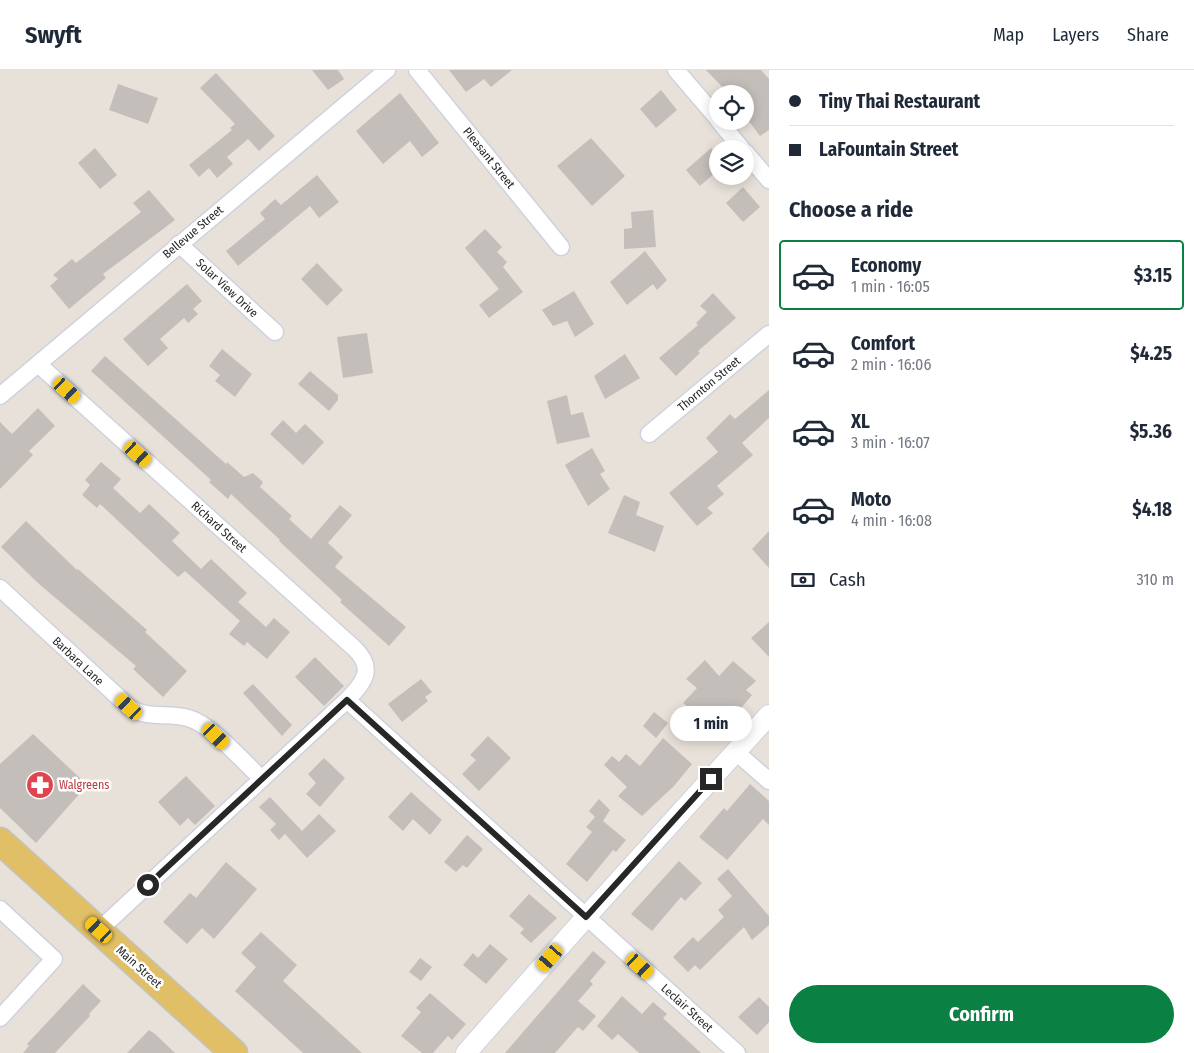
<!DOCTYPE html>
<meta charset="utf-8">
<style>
:root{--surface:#fff;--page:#f6f6f7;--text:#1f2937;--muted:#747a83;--line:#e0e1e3;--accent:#0b8043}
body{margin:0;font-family:"Fira Sans Condensed",sans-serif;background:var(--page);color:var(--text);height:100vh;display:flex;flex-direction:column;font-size:19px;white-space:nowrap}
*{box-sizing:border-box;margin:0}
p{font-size:16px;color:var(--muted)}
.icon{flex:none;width:28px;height:28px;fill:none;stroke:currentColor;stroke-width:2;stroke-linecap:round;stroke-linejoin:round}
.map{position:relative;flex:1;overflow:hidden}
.details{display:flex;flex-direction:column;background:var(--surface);width:425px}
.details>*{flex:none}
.top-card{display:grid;align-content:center;height:110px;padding:0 20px;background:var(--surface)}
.fabs{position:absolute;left:709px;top:15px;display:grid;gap:10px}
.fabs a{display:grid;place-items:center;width:45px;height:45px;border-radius:50%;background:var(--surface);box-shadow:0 2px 12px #0003;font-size:25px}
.end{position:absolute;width:22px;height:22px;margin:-11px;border:6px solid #272727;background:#fff;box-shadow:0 0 0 2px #fff}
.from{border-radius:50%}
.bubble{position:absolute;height:35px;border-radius:18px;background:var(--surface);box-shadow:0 2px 12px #0003;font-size:16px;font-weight:700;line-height:35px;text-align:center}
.car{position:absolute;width:15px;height:30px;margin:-15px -8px;border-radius:6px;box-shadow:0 0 4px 1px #0007;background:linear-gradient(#f5c518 24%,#345 0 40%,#f5c518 0 76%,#345 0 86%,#f5c518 0)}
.top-card b{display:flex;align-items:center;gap:18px;height:48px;font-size:19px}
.top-card b+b{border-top:1px solid var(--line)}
.top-card i{width:12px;height:12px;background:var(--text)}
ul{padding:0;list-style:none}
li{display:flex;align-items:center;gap:15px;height:70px;margin:0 10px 8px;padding:0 10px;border:2px solid transparent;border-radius:5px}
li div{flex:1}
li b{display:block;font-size:19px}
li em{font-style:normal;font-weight:700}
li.active{border-color:var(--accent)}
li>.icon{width:45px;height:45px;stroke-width:1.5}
h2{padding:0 20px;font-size:22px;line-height:60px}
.pay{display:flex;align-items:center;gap:12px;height:55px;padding:0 20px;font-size:19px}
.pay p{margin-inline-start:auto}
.cta{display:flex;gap:10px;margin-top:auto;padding:10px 20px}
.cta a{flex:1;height:58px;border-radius:30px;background:var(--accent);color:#fff;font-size:20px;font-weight:700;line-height:58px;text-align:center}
header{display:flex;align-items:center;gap:30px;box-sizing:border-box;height:70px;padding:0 25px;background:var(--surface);border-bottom:1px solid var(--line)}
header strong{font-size:24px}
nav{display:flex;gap:28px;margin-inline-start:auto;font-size:18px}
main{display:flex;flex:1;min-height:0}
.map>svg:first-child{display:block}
</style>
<header>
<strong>Swyft</strong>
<nav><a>Map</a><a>Layers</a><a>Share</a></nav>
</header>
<main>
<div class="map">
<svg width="769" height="983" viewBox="0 0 769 983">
<rect width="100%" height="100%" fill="#e8e1d9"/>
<!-- building -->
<path fill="#c3beb9" d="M312,0H338L344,9L328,20Z
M449,0H512L491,17L484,9L466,22Z
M706,0H761L769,9V60L760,66L745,46V24H729Z
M216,3L275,66L259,81L248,69L227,87L233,94L217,108L209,98L199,107L189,95L232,60L230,58L235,54L200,18Z
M118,14L158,28L148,54L109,40Z
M661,20L677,40L656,58L640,39Z
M400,23L439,73L422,87L410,71L383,94L356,61Z
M591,68L625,106L592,136L557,96Z
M95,78L117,105L100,119L78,93Z
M711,78L718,86V100L700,116L686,100Z
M317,105L339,132L319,148L310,136L238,196L226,181L265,149L260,143L275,129L281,135Z
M743,117L760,137L743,152L726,133Z
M149,120L175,150L103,204L106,208L69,239L50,216L58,209L53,205L72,189L76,193L141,142L133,133Z
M653,140L656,177L624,179V159L632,158L631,142Z
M485,159L502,177L497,182L507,192L503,197L523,222L489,248L479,235L499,219L465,178Z
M645,181L667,210L657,220L653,214L627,235L610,212Z
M317,193L343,220L327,236L301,209Z
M187,214L202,231L193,239L198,244L188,253L184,248L160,269L168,278L148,296L123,269Z
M574,221L594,254L575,267L567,251L553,256L542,240Z
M713,223L736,248L698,281L700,283L676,306L659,288L698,255L696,253L707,242L700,236Z
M367,263L373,303L343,308L337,267Z
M222,279L252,304L235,327L215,311L220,305L209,296Z
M625,284L640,308L605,329L594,306Z
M105,286L226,394L227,392L244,407L253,403L263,412L260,417L292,446L289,449L311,469L340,435L352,445L328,473L343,487L335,497L406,557L389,576L340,532L342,530L279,471L280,470L231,424L228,429L209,412L211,410L91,301Z
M310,301L338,325V330L329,341L298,314Z
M769,320V348L742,373L753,385L717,416L724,424L707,438L713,443L697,456L669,423L718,382L706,368L730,344L735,349Z
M567,325L571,345L583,342L590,367L557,374L547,331Z
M38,338L55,356L29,381L33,385L0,419V352L12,364Z
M283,350L296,363L305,354L324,372L303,395L270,364Z
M592,378L605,401L600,404L610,419L588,436L565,395Z
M101,392L121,409L113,418L140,443L149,434L180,463L172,471L201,499L211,489L247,523L238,532L266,557L274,548L290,562L267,589L247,572L244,576L229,564L240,551L185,501L178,507L100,434L97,438L82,425L90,415L85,410Z
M624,425L640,432L636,445L664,456L655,482L608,463Z
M26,451L77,500L78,499L147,560L145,562L187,601L163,627L133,599L136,596L39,514L1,477Z
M769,461V498L752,479Z
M769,552V587L751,568Z
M315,587L344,616L324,636L295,607Z
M705,590L719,606L733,591L756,611L746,620L752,625L721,662L683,633L697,618L686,609Z
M421,609L432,622L425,627L428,631L402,652L388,634Z
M253,614L292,655L282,666L243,623Z
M654,642L668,653L656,668L643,656Z
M33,664L80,708L81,722L36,773L0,738V694Z
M488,666L511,688L479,721L462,704L476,690L470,685Z
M663,668L692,694L674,716L642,746L618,726L627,717L604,695L612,686L619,692L626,684L640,696Z
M324,688L345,708L320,737L306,724L316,713L308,704Z
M186,706L215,736L195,755L188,748L180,756L158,732Z
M750,714L769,731V755L763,749L727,790L699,767L724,738L727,741Z
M411,722L442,750L430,765L413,749L403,761L388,747Z
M270,727L302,761L319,744L336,761L307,788L285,764L279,770L270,760L276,754L259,737Z
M599,729L610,740L603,751L626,770L616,782L613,780L587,812L566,794L592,762L586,757L595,747L589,741Z
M467,765L483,779L467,798L463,795L456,802L444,792Z
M679,791L702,813L685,831L681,827L652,861L631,844Z
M226,792L257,819L214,869L202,858L187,874L163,852L190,823L196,828Z
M728,799L769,846V855L752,870L744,857L700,900L695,895L688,902L673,887L693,867L698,872L724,847L718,840L732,826L717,809Z
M529,824L557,848L531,873L520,863L524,859L509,846Z
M261,862L297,895L283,911L362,983H303L235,921L256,897L241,883Z
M490,874L508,889L486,914L463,895L473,883L478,888Z
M593,881L606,892L590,911L593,914L578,931L596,946L583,961L578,957L555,983H505Z
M420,888L432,897L421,911L409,902Z
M83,914L101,931L89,944L90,946L55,983H23L29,976L27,974Z
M430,923L466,954L452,970L448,966L433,983H422L401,966L421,942L416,938Z
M622,926L642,944L653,932L667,944L663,948L701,983H639L618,964L612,970L597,956Z
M759,927L769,937V952L757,965L738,947Z
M149,960L155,964L175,983H127Z"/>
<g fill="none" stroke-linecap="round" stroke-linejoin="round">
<!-- minor casing -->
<g stroke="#cfd2de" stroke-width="19">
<path id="minor" d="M417,0L561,177
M676,0L718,49
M719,51L742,79
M745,82L769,110
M179,174L275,262
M38,294L354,578C375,598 365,612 347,630L99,860
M0,326L387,0
M649,364L769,264
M0,518L129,637C148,650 167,642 188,648C213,655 243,692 262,709
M347,630L737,983
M736,682L769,711
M0,839L54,889L0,948"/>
</g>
<!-- tertiary casing -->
<g stroke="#cfd2de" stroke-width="22">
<path id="tertiary" d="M466,983L586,847L769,645"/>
</g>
<!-- primary casing -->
<g stroke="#c3c3c3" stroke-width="29">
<path id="primary" d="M0,771L234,983"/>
</g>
<!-- minor -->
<use href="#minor" stroke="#fff" stroke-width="16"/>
<!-- tertiary -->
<use href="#tertiary" stroke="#fff" stroke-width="20"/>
<!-- primary -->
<use href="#primary" stroke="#e1bf66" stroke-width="26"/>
</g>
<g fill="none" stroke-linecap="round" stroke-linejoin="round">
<!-- route -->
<path stroke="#272727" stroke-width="6" d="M148,815L347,630L586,847L711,709"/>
</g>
<!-- icons -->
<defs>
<g id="pharmacy-disc" transform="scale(1.4375)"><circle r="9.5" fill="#e0444e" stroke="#fff"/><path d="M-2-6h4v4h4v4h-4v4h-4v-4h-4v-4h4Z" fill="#fff"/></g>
</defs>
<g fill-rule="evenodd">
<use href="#pharmacy-disc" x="40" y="715"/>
</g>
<g text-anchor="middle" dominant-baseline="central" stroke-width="5" stroke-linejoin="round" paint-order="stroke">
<!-- street labels -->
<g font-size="12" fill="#272727" stroke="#fff">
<text transform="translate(489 88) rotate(51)">Pleasant Street</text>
<text transform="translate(193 162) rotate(-40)">Bellevue Street</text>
<text transform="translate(227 218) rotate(43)">Solar View Drive</text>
<text transform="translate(709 314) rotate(-40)">Thornton Street</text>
<text transform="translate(219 457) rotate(42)">Richard Street</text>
<text transform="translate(78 591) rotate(43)">Barbara Lane</text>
<text transform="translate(139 897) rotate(42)">Main Street</text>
<text transform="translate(687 938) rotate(42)">Leclair Street</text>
</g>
<!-- health labels -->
<g font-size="12" fill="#be3a42" stroke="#fff" text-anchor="start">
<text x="59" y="715">Walgreens</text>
</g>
</g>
</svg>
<div class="fabs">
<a><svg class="icon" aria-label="locate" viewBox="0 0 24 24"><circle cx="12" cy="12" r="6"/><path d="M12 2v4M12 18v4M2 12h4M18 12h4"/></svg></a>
<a><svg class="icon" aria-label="layers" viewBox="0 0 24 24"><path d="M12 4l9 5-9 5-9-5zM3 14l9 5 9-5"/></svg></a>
</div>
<i class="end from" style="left:148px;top:815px"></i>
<i class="end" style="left:711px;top:709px"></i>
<div class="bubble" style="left:670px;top:636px;width:82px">1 min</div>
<i class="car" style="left:67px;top:320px;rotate:132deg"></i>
<i class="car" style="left:138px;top:384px;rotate:132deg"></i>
<i class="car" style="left:129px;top:637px;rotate:313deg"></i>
<i class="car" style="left:216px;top:666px;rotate:134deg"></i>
<i class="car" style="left:99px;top:860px;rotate:312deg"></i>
<i class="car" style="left:550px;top:888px;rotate:221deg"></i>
<i class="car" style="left:640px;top:896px;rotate:132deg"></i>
</div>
<section class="details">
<div class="top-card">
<b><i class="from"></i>Tiny Thai Restaurant</b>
<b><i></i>LaFountain Street</b>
</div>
<h2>Choose a ride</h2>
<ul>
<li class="active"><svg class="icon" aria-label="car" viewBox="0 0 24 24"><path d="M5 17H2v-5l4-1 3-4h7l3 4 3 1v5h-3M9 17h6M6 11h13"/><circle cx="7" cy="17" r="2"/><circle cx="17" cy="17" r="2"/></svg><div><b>Economy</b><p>1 min · 16:05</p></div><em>$3.15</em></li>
<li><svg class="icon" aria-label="car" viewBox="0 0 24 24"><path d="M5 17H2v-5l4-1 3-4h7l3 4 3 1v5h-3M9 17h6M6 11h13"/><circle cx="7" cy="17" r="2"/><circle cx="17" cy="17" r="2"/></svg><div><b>Comfort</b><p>2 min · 16:06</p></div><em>$4.25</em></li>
<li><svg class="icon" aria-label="car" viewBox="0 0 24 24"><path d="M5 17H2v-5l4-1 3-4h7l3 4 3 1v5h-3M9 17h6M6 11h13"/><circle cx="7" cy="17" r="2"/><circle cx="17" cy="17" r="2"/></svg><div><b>XL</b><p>3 min · 16:07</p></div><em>$5.36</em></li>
<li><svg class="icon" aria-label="car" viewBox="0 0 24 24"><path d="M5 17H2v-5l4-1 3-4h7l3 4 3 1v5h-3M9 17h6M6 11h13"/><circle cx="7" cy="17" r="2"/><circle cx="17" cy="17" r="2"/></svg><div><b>Moto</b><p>4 min · 16:08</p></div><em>$4.18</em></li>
</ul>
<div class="pay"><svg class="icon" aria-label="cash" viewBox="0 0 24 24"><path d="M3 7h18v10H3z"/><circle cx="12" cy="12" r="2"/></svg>Cash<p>310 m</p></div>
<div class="cta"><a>Confirm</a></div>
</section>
</main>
